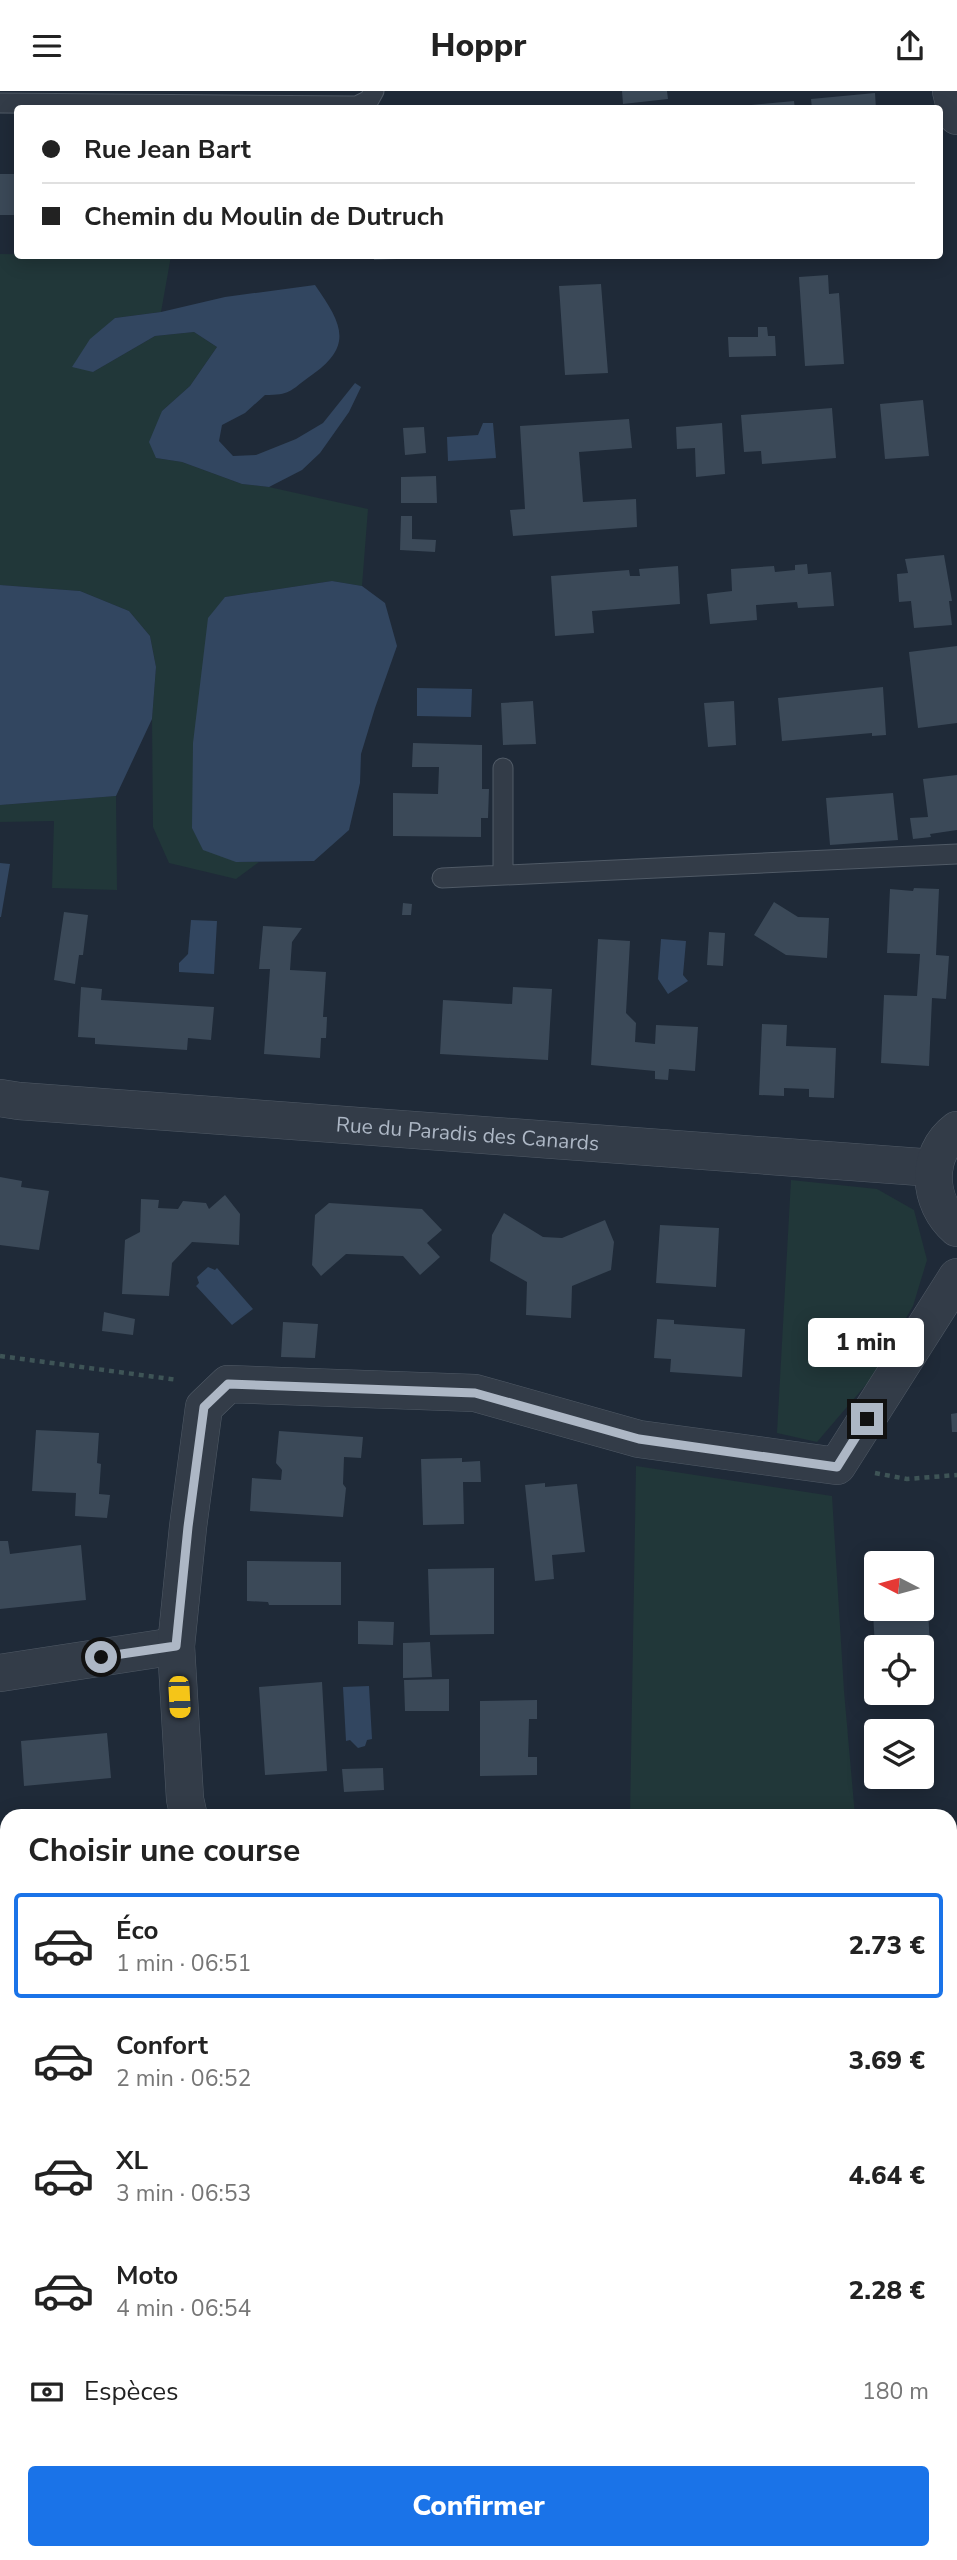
<!DOCTYPE html>
<html lang="fr">
<meta charset="utf-8">
<style>
:root{--surface:#fff;--page:#f6f6f6;--text:#222;--muted:#767676;--line:#e0e0e0;--accent:#1a73e8}
body{margin:0;font-family:"Nunito Sans",sans-serif;background:var(--page);color:var(--text);height:100vh;display:flex;flex-direction:column;font-size:26px;white-space:nowrap}
*{box-sizing:border-box;margin:0}
p{font-size:23px;color:var(--muted)}
.icon{flex:none;width:38px;height:38px;fill:none;stroke:currentColor;stroke-width:2;stroke-linecap:round;stroke-linejoin:round}
.map{position:relative;flex:1;overflow:hidden}
.drawer{position:absolute;left:0px;top:1718px;width:957px;height:751px;display:flex;flex-direction:column;background:var(--surface);border-radius:21px 21px 0 0;box-shadow:0 4px 18px #0003}
.drawer>*{flex:none}
.top-card{position:absolute;left:14px;top:14px;width:929px;height:154px;border-radius:7px;box-shadow:0 4px 18px #0003;display:grid;align-content:center;height:154px;padding:0 28px;background:var(--surface)}
.needle{width:46px;rotate:276deg}
.controls{position:absolute;left:864px;top:1460px;display:grid;gap:14px}
.controls a{display:grid;place-items:center;width:70px;height:70px;border-radius:7px;background:var(--surface);box-shadow:0 4px 18px #0003;font-size:35px}
.end{position:absolute;width:32px;height:32px;margin:-16px;border:9px solid #adb7c5;background:#111;box-shadow:0 0 0 4px #111}
.from{border-radius:50%}
.bubble{position:absolute;height:49px;border-radius:7px;background:var(--surface);box-shadow:0 4px 18px #0003;font-size:23px;font-weight:800;line-height:49px;text-align:center}
.car{position:absolute;width:21px;height:42px;margin:-21px -10px;border-radius:9px;box-shadow:0 0 5px 2px #0007;background:linear-gradient(#f5c518 24%,#345 0 40%,#f5c518 0 76%,#345 0 86%,#f5c518 0)}
.top-card b{display:flex;align-items:center;gap:24px;height:66px;font-size:26px}
.top-card b+b{border-top:2px solid var(--line)}
.top-card i{width:18px;height:18px;background:var(--text)}
ul{padding:0;list-style:none}
li{display:flex;align-items:center;gap:21px;height:105px;margin:0 14px 10px;padding:0 14px;border:4px solid transparent;border-radius:7px}
li div{flex:1}
li b{display:block;font-size:26px}
li em{font-style:normal;font-weight:800}
li.current{border-color:var(--accent)}
li>.icon{width:63px;height:63px;stroke-width:1.5}
h2{padding:0 28px;font-size:32px;line-height:84px}
.pay{display:flex;align-items:center;gap:18px;height:77px;padding:0 28px;font-size:26px}
.pay p{margin-inline-start:auto}
.action{display:flex;gap:14px;margin-top:auto;padding:14px 28px}
.action a{flex:1;height:80px;border-radius:7px;background:var(--accent);color:#fff;font-size:28px;font-weight:800;line-height:80px;text-align:center}
header{display:flex;justify-content:space-between;align-items:center;height:91px;padding:0 28px;background:var(--surface);font-size:32px;font-weight:800}
.map>svg:first-child{display:block}
</style>
<header><svg class="icon" aria-label="menu" viewBox="0 0 24 24"><path d="M4 6h16M4 12h16M4 18h16"/></svg>Hoppr<svg class="icon" aria-label="share" viewBox="0 0 24 24"><path d="M12 15V3M7 8l5-5 5 5M5 13v7h14v-7"/></svg></header>
<div class="map">
<svg width="957" height="2469" viewBox="0 0 957 2469">
<rect width="100%" height="100%" fill="#1f2a38"/>
<!-- green -->
<path fill="#213739" d="M0,163L171,165L161,221L115,227L93,281L155,245L194,241L217,256L190,295L162,320L156,367L182,371L242,393L269,396L368,418L362,495L332,490L225,506L236,771H259L236,788L169,772L153,736L152,628L156,576L150,545L129,520L80,500L0,494Z
M116,705L117,799L52,797L54,730L0,731V714Z
M791,1089L877,1098L914,1119L927,1169L913,1215L870,1289L817,1351L777,1342Z
M636,1375L832,1405L844,1600L855,1725H630Z
M645,2462H680L677,2469H644Z"/>
<!-- water -->
<path fill="#324660" d="M315,194C342,233 355,255 309,286C290,300 290,304 265,304L245,322L222,334L219,350L233,365L256,364L296,348L323,332L355,292L361,296L349,321L320,362L302,379L269,396L242,393L182,371L156,367L149,351L162,320L190,295L217,256L194,241L155,245L93,281L72,276L90,248L115,227L161,221L225,206Z
M483,332H493L496,367L448,370L447,346L478,344Z
M332,490L362,495L385,512L397,555L375,617L361,663L360,692L349,739L314,770L236,771L203,759L192,737L193,652L208,527L225,506Z
M0,494L80,500L129,520L150,545L156,576L152,628L116,705L0,714Z
M417,597L472,598L471,626L417,625Z
M0,772L10,773L1,826H0Z
M191,829L217,830L214,883L179,881V872L188,863Z
M661,848L686,850L683,884L688,890L668,903L658,888Z
M208,1176L215,1179L217,1177L253,1218L232,1234L196,1195L199,1192L197,1186Z
M369,1595L372,1648L367,1649L365,1655L358,1657L350,1649L346,1650L343,1596Z"/>
<!-- building -->
<path fill="#3b4958" d="M622,0H667L668,8L623,13Z
M875,2L876,18H812L811,8Z
M794,10L795,18H741V15Z
M0,83H18V124H0Z
M374,164H419V167L374,169Z
M438,164H496V167H438Z
M828,184L829,203L839,202L844,273L805,275L799,186Z
M601,193L608,282L565,284L559,195Z
M758,236H767L768,245H775L776,265L729,266L728,246H758Z
M923,309L929,365L885,368L880,313Z
M832,317L836,367L762,373L761,360L744,361L741,324Z
M629,328L632,357L579,361L583,411L636,408L637,436L513,445L510,419L525,418L520,335Z
M722,332L725,383L696,386L695,357L677,358L676,336Z
M424,336L426,362L405,364L403,337Z
M436,385L437,412H401V386Z
M401,425H412V448L436,449L435,461L400,459Z
M944,464L952,510H949L952,534L914,537L911,510L899,511L897,483L908,482L905,468Z
M807,473L808,483L831,481L834,515L798,517L797,511L756,514L757,529L710,533L707,503L732,500L731,478L774,475L775,481L795,479V474Z
M678,475L680,513L592,520L594,542L555,545L551,485L629,479L630,485H640L639,478Z
M957,555V632L918,637L909,561Z
M883,596L886,644L872,645V642L782,650L778,607Z
M533,610L536,653L503,654L501,612Z
M734,610L736,654L708,656L704,612Z
M413,652L482,654V698H489L488,727H481V746L393,745V702L438,703L439,676H412Z
M957,684V739L930,743L931,746L913,748L910,727L928,726L923,688Z
M893,702L898,749L830,754L826,707Z
M914,797L939,798L936,864L949,865L946,908L932,907L929,975L881,972L884,904L917,905L920,863L887,862L890,798L913,800Z
M774,811L798,826L829,827L827,867L786,864L754,844Z
M403,812L412,813L411,824H402Z
M64,821L88,824L83,864H79L75,893L54,889Z
M263,835L302,837L292,851L290,879L326,881L323,926H327L326,947H321L320,967L264,963L270,878H259Z
M709,841L725,842L723,875L707,874Z
M598,848L630,850L626,922L636,932L635,951L655,953L656,934L698,936L695,980L669,978L668,989L655,988V980L591,974Z
M81,896L102,898L101,909L214,916L211,949L188,947L187,959L95,953V947L78,946Z
M513,896L552,898L548,969L440,963L443,909L512,913Z
M762,933L787,934L786,955L836,957L834,1007L809,1006V998L784,997V1005L759,1004Z
M0,1086L22,1090L21,1096L49,1100L39,1159L0,1154Z
M225,1104L240,1123L239,1154L192,1151L172,1172L169,1205L122,1203L125,1149L140,1141L141,1108L159,1109L158,1117L178,1118L183,1110L206,1112L209,1118Z
M329,1112L422,1118L442,1139L427,1152L440,1166L420,1184L403,1165L346,1163L321,1185L312,1174L315,1124Z
M504,1122L543,1146L562,1147L605,1129L614,1151L611,1179L572,1195L571,1227L526,1224L527,1191L490,1170L492,1144Z
M660,1134L719,1137L716,1196L656,1192Z
M104,1221L135,1228L133,1244L102,1240Z
M657,1228L674,1229V1233L745,1238L742,1286L670,1281L671,1268L654,1267Z
M283,1231L318,1233L315,1267L281,1266Z
M957,1322V1341H952L951,1323Z
M36,1339L99,1342L97,1372L101,1373L99,1403L110,1404L107,1427L75,1425L76,1402L32,1400Z
M279,1340L363,1346L361,1367L344,1366L343,1393L346,1397L343,1426L250,1420L252,1387L281,1389L282,1379L276,1372Z
M462,1367V1371L480,1370L481,1391H463L464,1433L423,1434L421,1368Z
M545,1392V1396L577,1393L585,1461L552,1464L554,1488L535,1490L525,1394Z
M0,1450H8L10,1463L81,1454L86,1509L0,1518Z
M247,1470L341,1471V1514H269L268,1511L247,1510Z
M494,1477V1543L430,1544L428,1478Z
M922,1485H926L930,1554L875,1556L871,1488H877V1517H922Z
M358,1530L394,1531L393,1554L358,1553Z
M430,1551L432,1586L403,1587V1552Z
M449,1588V1620H405L404,1589Z
M322,1591L327,1680L265,1684L259,1596Z
M537,1609V1628H529L528,1666H537V1684L480,1685V1610Z
M107,1642L111,1687L24,1695L21,1650Z
M383,1677L384,1699L344,1701L342,1678Z
M950,1784L954,1802H950Z
M4,1794L7,1795V1819H4Z
M1,1869L7,1870V1898H2Z
M7,2035V2127L0,2128V2036Z
M7,2258V2301L0,2303V2260Z
M33,2462H74L76,2469H35Z
M159,2462H228V2467L161,2469Z
M283,2462H349L350,2469H284Z"/>
<g fill="none" stroke-linecap="round" stroke-linejoin="round">
<!-- service casing -->
<g stroke="#505a66" stroke-width="21">
<path id="service" d="M0,12L357,15L369,9L374,0
M503,677V784
M442,787L957,763"/>
</g>
<!-- minor casing -->
<g stroke="#505a66" stroke-width="38">
<g id="minor">
<path d="M951,0L957,25"/>
<path id="s1" d="M0,1007L19,1010L934,1077"/>
<path d="M957,1039C924,1064 928,1112 957,1137"/>
<path d="M0,1582L176,1555"/>
<path d="M189,1726L185,1708L176,1555L188,1436L204,1316L228,1293L475,1302L639,1348L837,1375L957,1186"/>
<path d="M0,2186L7,2185"/>
</g>
</g>
<!-- secondary casing -->
<g stroke="#505a66" stroke-width="40">
<path id="secondary" d="M950,2062L957,2055
M704,2469L706,2462"/>
</g>
<!-- path -->
<path stroke="#3e5456" stroke-width="4.5" stroke-dasharray="5 5" stroke-linecap="butt" d="M0,1265L178,1289
M875,1382L907,1388L957,1384
M950,2228L957,2221
M791,2469L795,2462"/>
<!-- service -->
<use href="#service" stroke="#333c48" stroke-width="19"/>
<!-- minor -->
<use href="#minor" stroke="#333c48" stroke-width="37"/>
<!-- secondary -->
<use href="#secondary" stroke="#404b5b" stroke-width="38"/>
</g>
<g fill="none" stroke-linecap="round" stroke-linejoin="round">
<!-- route -->
<path stroke="#adb7c5" stroke-width="9" d="M101,1566L176,1555L188,1436L204,1316L228,1293L475,1302L639,1348L837,1376L867,1328"/>
</g>
<g text-anchor="middle" dominant-baseline="central" stroke-width="7" stroke-linejoin="round" paint-order="stroke">
<!-- street labels -->
<g font-size="21" fill="#adb7c5" stroke="#18212c">
<text stroke="none"><textPath href="#s1" startOffset="469">Rue du Paradis des Canards</textPath></text>
</g>
</g>
</svg>
<div class="controls">
<a><svg class="needle" viewBox="-14 -14 28 28"><path d="M0-13l5 13h-10z" fill="#e53935"/><path d="M0 13l5-13h-10z" fill="#767676"/></svg></a>
<a><svg class="icon" aria-label="locate" viewBox="0 0 24 24"><circle cx="12" cy="12" r="6"/><path d="M12 2v4M12 18v4M2 12h4M18 12h4"/></svg></a>
<a><svg class="icon" aria-label="layers" viewBox="0 0 24 24"><path d="M12 4l9 5-9 5-9-5zM3 14l9 5 9-5"/></svg></a>
</div>
<i class="end from" style="left:101px;top:1566px"></i>
<i class="end" style="left:867px;top:1328px"></i>
<div class="bubble" style="left:808px;top:1227px;width:116px">1 min</div>
<i class="car" style="left:179px;top:1606px;rotate:177deg"></i>
<div class="top-card">
<b><i class="from"></i>Rue Jean Bart</b>
<b><i></i>Chemin du Moulin de Dutruch</b>
</div>
<section class="drawer">
<h2>Choisir une course</h2>
<ul>
<li class="current"><svg class="icon" aria-label="car" viewBox="0 0 24 24"><path d="M5 17H2v-5l4-1 3-4h7l3 4 3 1v5h-3M9 17h6M6 11h13"/><circle cx="7" cy="17" r="2"/><circle cx="17" cy="17" r="2"/></svg><div><b>Éco</b><p>1 min · 06:51</p></div><em>2.73 €</em></li>
<li><svg class="icon" aria-label="car" viewBox="0 0 24 24"><path d="M5 17H2v-5l4-1 3-4h7l3 4 3 1v5h-3M9 17h6M6 11h13"/><circle cx="7" cy="17" r="2"/><circle cx="17" cy="17" r="2"/></svg><div><b>Confort</b><p>2 min · 06:52</p></div><em>3.69 €</em></li>
<li><svg class="icon" aria-label="car" viewBox="0 0 24 24"><path d="M5 17H2v-5l4-1 3-4h7l3 4 3 1v5h-3M9 17h6M6 11h13"/><circle cx="7" cy="17" r="2"/><circle cx="17" cy="17" r="2"/></svg><div><b>XL</b><p>3 min · 06:53</p></div><em>4.64 €</em></li>
<li><svg class="icon" aria-label="car" viewBox="0 0 24 24"><path d="M5 17H2v-5l4-1 3-4h7l3 4 3 1v5h-3M9 17h6M6 11h13"/><circle cx="7" cy="17" r="2"/><circle cx="17" cy="17" r="2"/></svg><div><b>Moto</b><p>4 min · 06:54</p></div><em>2.28 €</em></li>
</ul>
<div class="pay"><svg class="icon" aria-label="cash" viewBox="0 0 24 24"><path d="M3 7h18v10H3z"/><circle cx="12" cy="12" r="2"/></svg>Espèces<p>180 m</p></div>
<div class="action"><a>Confirmer</a></div>
</section>
</div>
